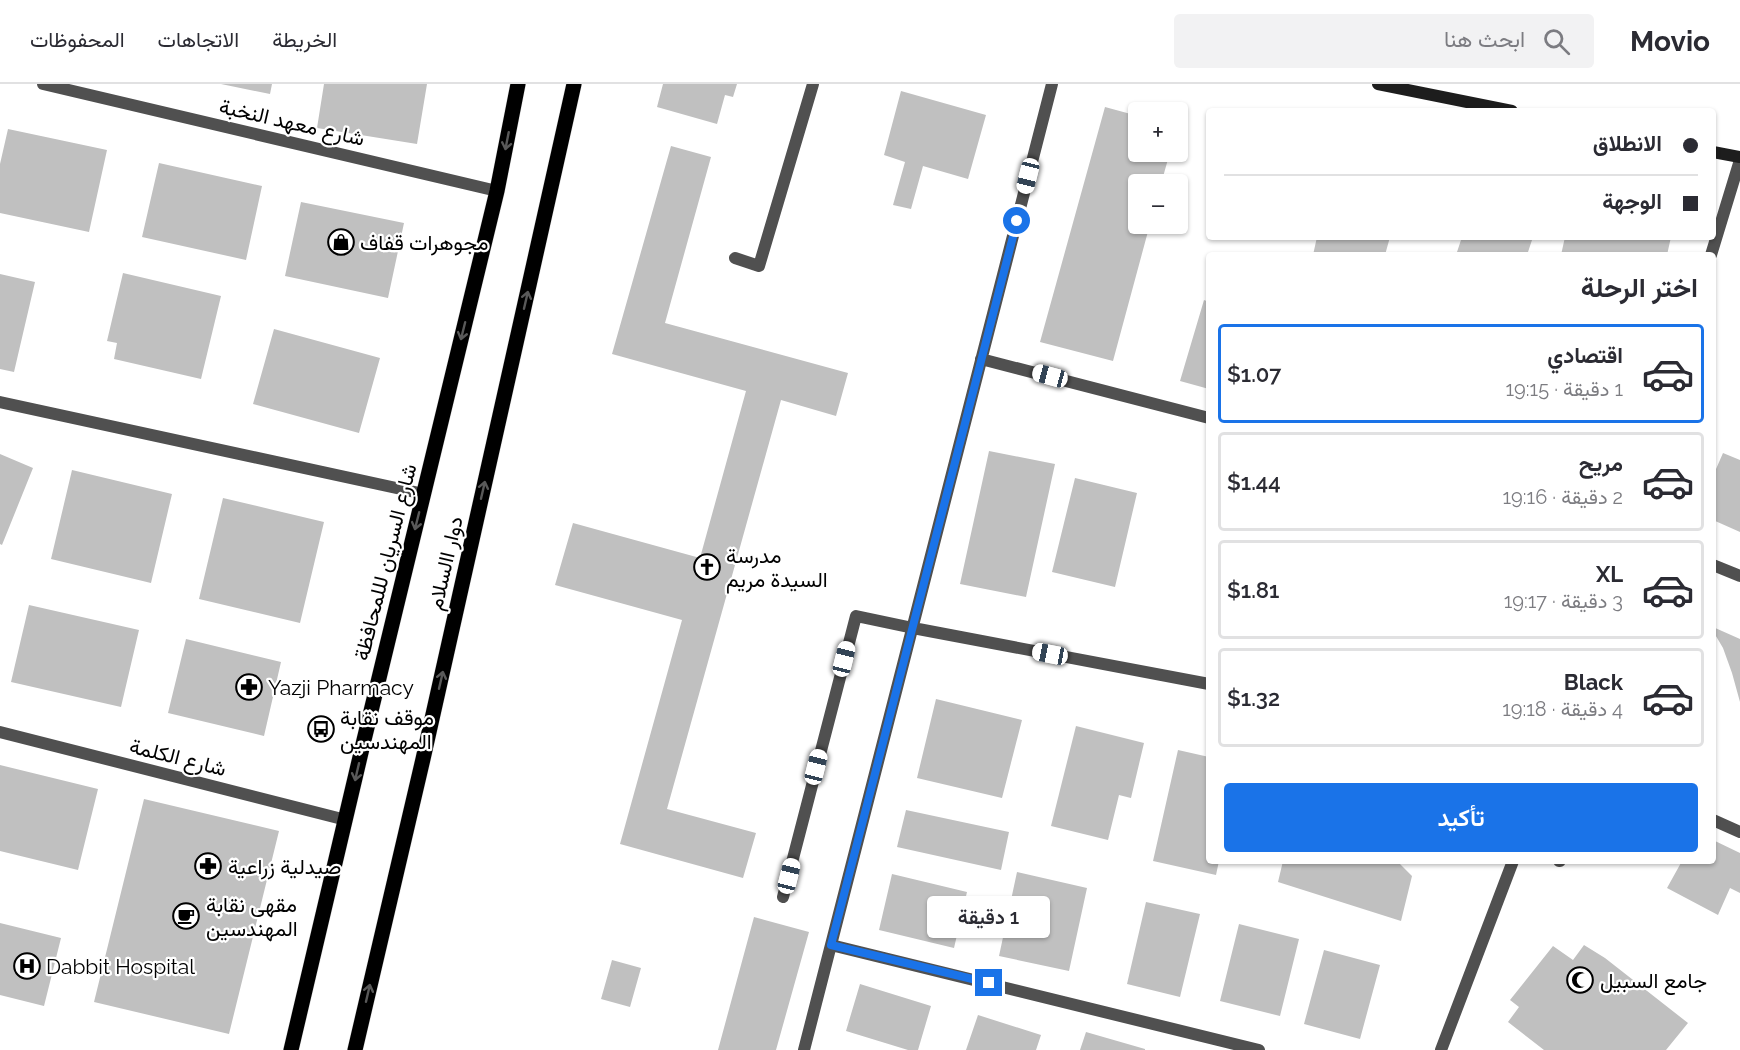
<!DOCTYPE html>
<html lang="ar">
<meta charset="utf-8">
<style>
:root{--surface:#fff;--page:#f2f2f3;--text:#2b2b33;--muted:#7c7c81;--line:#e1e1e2;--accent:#1a73e8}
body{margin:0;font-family:Raleway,Vazirmatn,sans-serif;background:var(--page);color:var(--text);direction:rtl;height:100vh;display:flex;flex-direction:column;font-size:22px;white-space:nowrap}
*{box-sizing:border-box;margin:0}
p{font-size:20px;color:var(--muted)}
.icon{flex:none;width:33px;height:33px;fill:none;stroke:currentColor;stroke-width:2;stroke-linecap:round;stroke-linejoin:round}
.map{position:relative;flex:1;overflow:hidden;direction:ltr}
.drawer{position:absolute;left:1206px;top:168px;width:510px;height:612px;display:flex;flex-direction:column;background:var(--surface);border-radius:6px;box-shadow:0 2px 4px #0004;direction:rtl}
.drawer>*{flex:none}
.hud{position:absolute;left:1206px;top:24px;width:510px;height:132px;border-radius:6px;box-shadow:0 2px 4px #0004;direction:rtl;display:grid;align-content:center;height:132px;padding:0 18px;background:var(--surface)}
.tools{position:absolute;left:1128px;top:18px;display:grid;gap:12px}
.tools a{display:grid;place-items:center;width:60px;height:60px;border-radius:6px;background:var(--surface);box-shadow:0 2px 4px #0004;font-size:30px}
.end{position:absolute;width:27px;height:27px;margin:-14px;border:8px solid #1a73e8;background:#fff;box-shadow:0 0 0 3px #fff}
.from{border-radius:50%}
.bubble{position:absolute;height:42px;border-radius:6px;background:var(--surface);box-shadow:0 2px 4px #0004;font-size:20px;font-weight:600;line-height:42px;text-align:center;direction:rtl}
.car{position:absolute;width:18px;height:36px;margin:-18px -9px;border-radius:8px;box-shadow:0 0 4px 2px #0007;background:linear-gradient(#fff 24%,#345 0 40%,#fff 0 76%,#345 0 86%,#fff 0)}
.hud b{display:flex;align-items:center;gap:21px;height:57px;font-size:22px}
.hud b+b{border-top:2px solid var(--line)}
.hud i{width:15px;height:15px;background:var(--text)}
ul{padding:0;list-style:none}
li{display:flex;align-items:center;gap:18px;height:99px;margin:0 12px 9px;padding:0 6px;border:3px solid var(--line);border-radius:6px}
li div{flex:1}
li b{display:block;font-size:22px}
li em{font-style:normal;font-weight:600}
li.current{border-color:var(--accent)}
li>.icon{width:54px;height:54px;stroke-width:1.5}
h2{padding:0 18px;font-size:27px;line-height:72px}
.button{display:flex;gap:12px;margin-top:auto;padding:12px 18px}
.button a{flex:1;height:69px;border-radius:6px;background:var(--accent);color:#fff;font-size:24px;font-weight:600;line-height:69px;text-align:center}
header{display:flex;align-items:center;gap:36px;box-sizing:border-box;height:84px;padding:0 30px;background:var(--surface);border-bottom:2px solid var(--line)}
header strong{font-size:28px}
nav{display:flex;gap:33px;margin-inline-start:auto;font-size:21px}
.search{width:420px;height:54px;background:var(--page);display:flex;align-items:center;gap:15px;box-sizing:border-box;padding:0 21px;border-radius:6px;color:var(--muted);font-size:22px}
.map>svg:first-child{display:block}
</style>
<header>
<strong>Movio</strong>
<div class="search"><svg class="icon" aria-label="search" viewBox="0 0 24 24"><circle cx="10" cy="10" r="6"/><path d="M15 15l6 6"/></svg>ابحث هنا</div>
<nav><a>الخريطة</a><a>الاتجاهات</a><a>المحفوظات</a></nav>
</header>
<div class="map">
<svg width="1740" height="966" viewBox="0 0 1740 966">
<rect width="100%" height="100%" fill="#fff"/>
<!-- building -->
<path fill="#c0c0c0" d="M221,0H272L270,10Z
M324,0H427L417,60L317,44Z
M663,0H737L733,13L725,11L717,40L657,23Z
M901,7L986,31L968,95L923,82L911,125L893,121L905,78L884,71Z
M1105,23L1138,32V68H1170L1161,100H1138V140H1150L1113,277L1040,258Z
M8,45L107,66L89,148L0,129V80Z
M671,62L711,73L665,239L848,289L836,332L781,316L667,725L756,749L743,794L620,760L682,536L555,501L573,439L700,474L746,307L612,270Z
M159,79L262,102L246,176L142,153Z
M301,118L404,139L388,214L285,192Z
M1317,153H1390L1385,171H1313Z
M1462,153H1533L1527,171H1456Z
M1565,153H1671L1667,171H1561Z
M123,189L221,212L201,295L114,275L117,259L107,257Z
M0,190L35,198L14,288L0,285Z
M1204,216L1209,218V305L1180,297Z
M274,245L380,274L359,349L253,320Z
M989,367L1055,380L1026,513L960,500Z
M1723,369L1740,376V448L1713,436V392Z
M0,370L33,384L2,461L0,460Z
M72,386L172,410L151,499L51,475Z
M1075,394L1137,409L1115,503L1052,488Z
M223,414L324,438L300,539L199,515Z
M29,521L139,546L121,623L11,598Z
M1713,543L1740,555V618L1732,589L1723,564L1713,547Z
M186,555L281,578L264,652L168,629Z
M936,615L1022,636L1002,714L917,694Z
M1076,642L1144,659L1131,714L1119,711L1108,756L1051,742Z
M1178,666L1209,673V777H1219L1216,791L1153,777Z
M0,681L98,705L78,786L0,767Z
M144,715L279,747L229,950L94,918Z
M906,726L1009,748L1001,786L897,763Z
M1713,756L1740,769V809L1730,804L1718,831L1667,804L1682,777H1713Z
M1283,777H1397L1412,792L1401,837L1278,798Z
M1017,788L1087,804L1069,887L999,872Z
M892,790L967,808L954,864L879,846Z
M1146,818L1200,830L1180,913L1127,900Z
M754,833L809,848L776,966H718Z
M0,839L61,854L44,922L0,911Z
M1239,840L1299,855L1280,932L1220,917Z
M1584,861L1605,874L1688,939L1666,966H1544L1508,938L1519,923L1510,916L1553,862L1573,876Z
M1324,866L1380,881L1360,955L1304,940Z
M612,876L641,884L630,923L601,915Z
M860,900L931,922L918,966H908L846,947Z
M978,931L1041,951L1036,966H966Z
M1086,948L1145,965V966H1080Z"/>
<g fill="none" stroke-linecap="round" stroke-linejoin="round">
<!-- primary casing -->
<g stroke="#dbdbdb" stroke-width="16">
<path id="primary" d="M291,966L364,656L497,107L518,0
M355,966L423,675L574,0"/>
</g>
<!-- lane -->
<path stroke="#505050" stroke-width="12" d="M735,174L759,182L813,0
M783,813L856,532L913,544"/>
<!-- street -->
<path stroke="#505050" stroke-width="12" d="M43,0L497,107
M1711,171L1740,76
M981,275L1209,334
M0,318L424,410
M1713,481L1740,492
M913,544L1209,600
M0,648L346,736
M1713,736L1740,748
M1559,777H1560
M831,861L1259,966
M804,966L1052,0
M1441,966L1513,777"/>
<!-- secondary -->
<path stroke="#1d1d1d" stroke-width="12" d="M1378,0L1512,27
M1713,68L1740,73"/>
<!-- primary -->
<use href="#primary" stroke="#000" stroke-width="15"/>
</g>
<!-- one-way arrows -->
<defs><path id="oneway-shaft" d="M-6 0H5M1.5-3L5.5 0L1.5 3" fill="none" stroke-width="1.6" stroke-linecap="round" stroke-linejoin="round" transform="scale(1.5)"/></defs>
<g stroke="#595959">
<use href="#oneway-shaft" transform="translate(507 57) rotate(101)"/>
<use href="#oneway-shaft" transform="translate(526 216) rotate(-77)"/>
<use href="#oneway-shaft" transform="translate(463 247) rotate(104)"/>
<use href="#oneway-shaft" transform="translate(483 406) rotate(-77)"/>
<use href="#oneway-shaft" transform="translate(417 437) rotate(104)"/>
<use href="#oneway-shaft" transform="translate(441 596) rotate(-77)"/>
<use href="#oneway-shaft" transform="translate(357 688) rotate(103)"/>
<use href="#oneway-shaft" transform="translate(368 909) rotate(-77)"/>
</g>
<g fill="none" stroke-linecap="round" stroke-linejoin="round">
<!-- route -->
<path stroke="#1a73e8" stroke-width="8" d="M989,899L831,861L1017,137"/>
</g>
<!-- icons -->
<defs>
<g id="shop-ring" transform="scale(1.35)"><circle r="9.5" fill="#fff" stroke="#000" stroke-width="1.5"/><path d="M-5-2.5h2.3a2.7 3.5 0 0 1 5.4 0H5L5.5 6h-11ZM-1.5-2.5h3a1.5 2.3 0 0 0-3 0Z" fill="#000"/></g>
<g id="church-ring" transform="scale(1.35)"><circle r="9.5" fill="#fff" stroke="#000" stroke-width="1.5"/><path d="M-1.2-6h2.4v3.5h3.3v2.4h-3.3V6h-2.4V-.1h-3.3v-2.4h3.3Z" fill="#000"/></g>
<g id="pharmacy-ring" transform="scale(1.35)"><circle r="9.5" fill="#fff" stroke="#000" stroke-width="1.5"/><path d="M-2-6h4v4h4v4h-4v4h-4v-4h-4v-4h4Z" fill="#000"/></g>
<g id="bus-ring" transform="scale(1.35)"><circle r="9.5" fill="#fff" stroke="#000" stroke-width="1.5"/><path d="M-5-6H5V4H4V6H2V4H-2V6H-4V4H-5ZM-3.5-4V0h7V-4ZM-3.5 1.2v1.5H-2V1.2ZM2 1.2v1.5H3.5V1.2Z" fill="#000"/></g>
<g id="cafe-ring" transform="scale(1.35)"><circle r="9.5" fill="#fff" stroke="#000" stroke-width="1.5"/><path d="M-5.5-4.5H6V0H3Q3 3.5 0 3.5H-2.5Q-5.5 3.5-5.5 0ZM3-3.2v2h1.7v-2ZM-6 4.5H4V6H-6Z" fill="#000"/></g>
<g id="hospital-ring" transform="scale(1.35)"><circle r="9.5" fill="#fff" stroke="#000" stroke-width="1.5"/><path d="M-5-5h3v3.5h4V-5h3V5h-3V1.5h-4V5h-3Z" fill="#000"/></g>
<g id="mosque-ring" transform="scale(1.35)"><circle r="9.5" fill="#fff" stroke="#000" stroke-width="1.5"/><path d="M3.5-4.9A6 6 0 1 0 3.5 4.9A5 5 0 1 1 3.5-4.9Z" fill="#000"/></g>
</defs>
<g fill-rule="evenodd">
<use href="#shop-ring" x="341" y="158"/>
<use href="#church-ring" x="707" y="483"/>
<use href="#pharmacy-ring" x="249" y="603"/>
<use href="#bus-ring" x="321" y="645"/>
<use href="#pharmacy-ring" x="208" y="782"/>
<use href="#cafe-ring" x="186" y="832"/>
<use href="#hospital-ring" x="27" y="882"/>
<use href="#mosque-ring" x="1580" y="896"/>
</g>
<g text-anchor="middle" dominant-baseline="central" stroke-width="4.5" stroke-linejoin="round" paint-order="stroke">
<!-- street labels -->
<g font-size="21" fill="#000" stroke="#fff">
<text transform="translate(292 38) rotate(13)">شارع معهد النخبة</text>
<text transform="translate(385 478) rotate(-76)">شارع السريان لللمحافظة</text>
<text transform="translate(445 479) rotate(-77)">دوار االسلام</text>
<text transform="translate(178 673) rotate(14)">شارع الكلمة</text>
</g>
<!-- poi labels -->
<g font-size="21" fill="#000" stroke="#fff" text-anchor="start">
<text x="360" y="158">مجوهرات قفاف</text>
<text x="726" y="471">مدرسة<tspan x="726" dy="24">السيدة مريم</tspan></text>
<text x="268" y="603">Yazji Pharmacy</text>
<text x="340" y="633">موقف نقابة<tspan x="340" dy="24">المهندسين</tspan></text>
<text x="228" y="782">صيدلية زراعية</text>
<text x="206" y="820">مقهى نقابة<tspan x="206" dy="24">المهندسين</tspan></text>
<text x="46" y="882">Dabbit Hospital</text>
<text x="1600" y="896">جامع السبيل</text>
</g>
</g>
</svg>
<div class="tools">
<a>+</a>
<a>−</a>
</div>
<i class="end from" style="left:1017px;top:137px"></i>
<i class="end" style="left:989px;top:899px"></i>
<div class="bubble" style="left:927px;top:812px;width:123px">1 دقيقة</div>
<i class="car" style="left:1028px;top:92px;rotate:194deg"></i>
<i class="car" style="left:1050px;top:292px;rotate:285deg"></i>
<i class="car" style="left:1050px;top:570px;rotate:281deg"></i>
<i class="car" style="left:844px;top:575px;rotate:14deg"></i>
<i class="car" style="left:816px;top:683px;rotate:14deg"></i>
<i class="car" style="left:789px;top:792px;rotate:14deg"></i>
<div class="hud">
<b><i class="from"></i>الانطلاق</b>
<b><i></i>الوجهة</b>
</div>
<section class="drawer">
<h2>اختر الرحلة</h2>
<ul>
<li class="current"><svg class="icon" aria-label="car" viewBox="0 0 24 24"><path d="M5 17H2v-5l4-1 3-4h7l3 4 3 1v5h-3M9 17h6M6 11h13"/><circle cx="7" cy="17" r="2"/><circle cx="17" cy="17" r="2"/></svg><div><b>اقتصادي</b><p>1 دقيقة · 19:15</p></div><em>$1.07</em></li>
<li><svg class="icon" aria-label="car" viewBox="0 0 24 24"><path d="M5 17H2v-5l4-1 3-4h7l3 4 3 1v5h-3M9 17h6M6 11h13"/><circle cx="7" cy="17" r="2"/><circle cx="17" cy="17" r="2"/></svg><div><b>مريح</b><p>2 دقيقة · 19:16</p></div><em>$1.44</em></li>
<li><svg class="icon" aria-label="car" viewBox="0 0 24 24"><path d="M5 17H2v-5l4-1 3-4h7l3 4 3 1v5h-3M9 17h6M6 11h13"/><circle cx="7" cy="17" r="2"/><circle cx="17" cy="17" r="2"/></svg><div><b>XL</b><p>3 دقيقة · 19:17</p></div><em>$1.81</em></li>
<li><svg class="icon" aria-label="car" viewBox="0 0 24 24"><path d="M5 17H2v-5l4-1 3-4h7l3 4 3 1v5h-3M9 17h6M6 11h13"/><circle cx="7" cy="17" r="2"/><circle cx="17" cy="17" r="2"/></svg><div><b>Black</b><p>4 دقيقة · 19:18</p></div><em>$1.32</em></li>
</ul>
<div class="button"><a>تأكيد</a></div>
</section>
</div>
